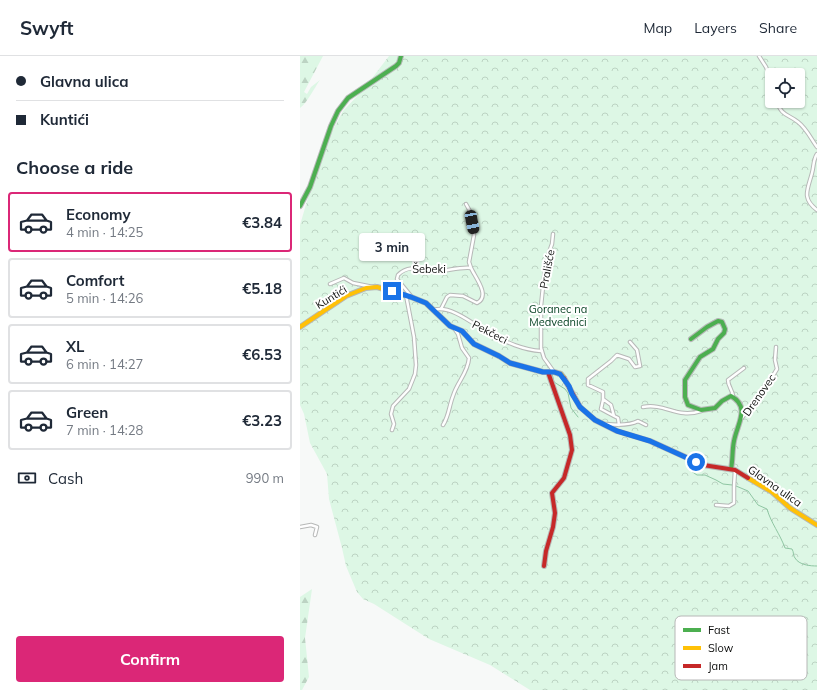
<!DOCTYPE html>
<meta charset="utf-8">
<style>
:root{--surface:#fff;--page:#f2f2f3;--text:#1f2937;--muted:#747a83;--line:#e0e1e3;--accent:#db2777}
body{margin:0;font-family:Mulish,sans-serif;background:var(--page);color:var(--text);height:100vh;display:flex;flex-direction:column;font-size:15px;white-space:nowrap}
*{box-sizing:border-box;margin:0}
p{font-size:13px;color:var(--muted)}
.icon{flex:none;width:22px;height:22px;fill:none;stroke:currentColor;stroke-width:2;stroke-linecap:round;stroke-linejoin:round}
.map{position:relative;flex:1;overflow:hidden}
.side{display:flex;flex-direction:column;background:var(--surface);width:300px}
.side>*{flex:none}
.top-card{display:grid;align-content:center;height:88px;padding:0 16px;background:var(--surface)}
.tools{position:absolute;left:465px;top:12px;display:grid;gap:8px}
.tools a{display:grid;place-items:center;width:40px;height:40px;border-radius:4px;background:var(--surface);box-shadow:0 1px 3px #0004;font-size:20px}
.end{position:absolute;width:18px;height:18px;margin:-9px;border:5px solid #1a73e8;background:#fff;box-shadow:0 0 0 2px #fff}
.from{border-radius:50%}
.bubble{position:absolute;height:28px;border-radius:4px;background:var(--surface);box-shadow:0 1px 3px #0004;font-size:13px;font-weight:700;line-height:28px;text-align:center}
.car{position:absolute;width:12px;height:24px;margin:-12px -6px;border-radius:5px;box-shadow:0 0 3px 1px #0007;background:linear-gradient(#222 24%,#8ab4d8 0 40%,#222 0 76%,#8ab4d8 0 86%,#222 0)}
.top-card b{display:flex;align-items:center;gap:14px;height:38px;font-size:15px}
.top-card b+b{border-top:1px solid var(--line)}
.top-card i{width:10px;height:10px;background:var(--text)}
ul{padding:0;list-style:none}
li{display:flex;align-items:center;gap:12px;height:60px;margin:0 8px 6px;padding:0 8px;border:2px solid var(--line);border-radius:4px}
li div{flex:1}
li b{display:block;font-size:15px}
li em{font-style:normal;font-weight:700}
li.current{border-color:var(--accent)}
li>.icon{width:36px;height:36px;stroke-width:1.5}
h2{padding:0 16px;font-size:18px;line-height:48px}
.pay{display:flex;align-items:center;gap:10px;height:44px;padding:0 16px;font-size:15px}
.pay p{margin-inline-start:auto}
.action{display:flex;gap:8px;margin-top:auto;padding:8px 16px}
.action a{flex:1;height:46px;border-radius:4px;background:var(--accent);color:#fff;font-size:16px;font-weight:700;line-height:46px;text-align:center}
header{display:flex;align-items:center;gap:24px;box-sizing:border-box;height:56px;padding:0 20px;background:var(--surface);border-bottom:1px solid var(--line)}
header strong{font-size:19px}
nav{display:flex;gap:22px;margin-inline-start:auto;font-size:14px}
main{display:flex;flex:1;min-height:0}
.map>svg:first-child{display:block}
</style>
<header>
<strong>Swyft</strong>
<nav><a>Map</a><a>Layers</a><a>Share</a></nav>
</header>
<main>
<section class="side">
<div class="top-card">
<b><i class="from"></i>Glavna ulica</b>
<b><i></i>Kuntići</b>
</div>
<h2>Choose a ride</h2>
<ul>
<li class="current"><svg class="icon" aria-label="car" viewBox="0 0 24 24"><path d="M5 17H2v-5l4-1 3-4h7l3 4 3 1v5h-3M9 17h6M6 11h13"/><circle cx="7" cy="17" r="2"/><circle cx="17" cy="17" r="2"/></svg><div><b>Economy</b><p>4 min · 14:25</p></div><em>€3.84</em></li>
<li><svg class="icon" aria-label="car" viewBox="0 0 24 24"><path d="M5 17H2v-5l4-1 3-4h7l3 4 3 1v5h-3M9 17h6M6 11h13"/><circle cx="7" cy="17" r="2"/><circle cx="17" cy="17" r="2"/></svg><div><b>Comfort</b><p>5 min · 14:26</p></div><em>€5.18</em></li>
<li><svg class="icon" aria-label="car" viewBox="0 0 24 24"><path d="M5 17H2v-5l4-1 3-4h7l3 4 3 1v5h-3M9 17h6M6 11h13"/><circle cx="7" cy="17" r="2"/><circle cx="17" cy="17" r="2"/></svg><div><b>XL</b><p>6 min · 14:27</p></div><em>€6.53</em></li>
<li><svg class="icon" aria-label="car" viewBox="0 0 24 24"><path d="M5 17H2v-5l4-1 3-4h7l3 4 3 1v5h-3M9 17h6M6 11h13"/><circle cx="7" cy="17" r="2"/><circle cx="17" cy="17" r="2"/></svg><div><b>Green</b><p>7 min · 14:28</p></div><em>€3.23</em></li>
</ul>
<div class="pay"><svg class="icon" aria-label="cash" viewBox="0 0 24 24"><path d="M3 7h18v10H3z"/><circle cx="12" cy="12" r="2"/></svg>Cash<p>990 m</p></div>
<div class="action"><a>Confirm</a></div>
</section>
<div class="map">
<svg width="517" height="634" viewBox="0 0 517 634">
<defs>
<pattern id="forest-firs" width="22" height="20" patternUnits="userSpaceOnUse"><rect width="22" height="20" fill="#ddf7e5"/><path d="M5 1l3.5 6h-7zM16 11l3.5 6h-7z" fill="#bcd3c3"/></pattern>
<pattern id="park-crowns" width="20" height="18" patternUnits="userSpaceOnUse"><rect width="20" height="18" fill="#ddf7e5"/><path d="M2 6a3 3 0 1 1 6 0M12 15a3 3 0 1 1 6 0" fill="none" stroke="#bcd3c3"/></pattern>
</defs>
<rect width="100%" height="100%" fill="#f7f9f8"/>
<!-- forest -->
<path fill="url(#forest-firs)" d="M0,0H23L4,36L7,38L11,31L20,24C14,32 8,46 0,52Z
M12,533L5,582L9,621L2,634H0V541Z"/>
<!-- park -->
<path fill="url(#park-crowns)" fill-rule="evenodd" d="M89,0H517V634H230L190,609L129,583L74,548L63,543L57,536L46,510L42,492L29,443L27,418L10,387L4,358L0,349V169L22,94L43,55L63,34ZM472,19H498V45H472Z"/>
<g fill="none" stroke-linecap="round" stroke-linejoin="round">
<!-- stream -->
<path stroke="#8fc6a3" stroke-width="1" d="M252,317L254,326L265,333L268,337L271,352L278,361
M391,415L397,419H405L416,424L423,428L432,429
M436,430L448,435L458,449L467,453C471,467 480,478 485,492L492,493C494,496 493,500 495,502C499,509 510,510 517,510"/>
<!-- street casing -->
<g stroke="#b6b8b7" stroke-width="4.5">
<path id="street" d="M459,0L466,11L472,26
M477,45C481,60 488,58 498,66C507,73 511,83 517,91
M517,98C513,104 514,110 512,117C508,133 501,142 517,154
M253,178L252,188L248,199L244,221L241,250V292L244,302L254,316
M30,228L44,222L53,227L73,231
M111,240L97,223L98,219C110,206 127,216 141,215C151,214 160,211 171,212L169,206L174,179L171,157L166,148
M141,253L147,241L150,239L163,240L177,247C191,240 175,221 171,212
M134,254C150,248 176,270 190,278C206,286 223,294 241,295
M433,341C433,334 428,331 428,324L444,312
M303,343L311,349L314,360L318,362L319,369
M343,351C366,347 377,363 401,355
M301,353L303,344V336L288,329V323L311,305L317,299L329,303L335,311L340,310L337,294L330,286
M301,353L314,360
M441,363L466,331L477,313L475,304L476,291
M306,368C316,369 329,370 338,365L346,369
M143,369C149,360 149,350 153,340C157,326 168,317 169,302L162,292L158,278L154,272
M92,374L94,368L91,358L93,350L109,333L115,318L116,309L114,281L106,239
M416,449L429,450L434,447V431L435,414
M0,471L11,469L17,471L15,479"/>
</g>
<!-- fast casing -->
<g stroke="#b6b8b7" stroke-width="6">
<path id="fast" d="M0,150L10,131L31,70L38,55L48,42L96,10L99,7L101,0
M391,283L407,271L418,265L422,266L425,273L424,277L418,283L413,293L400,301L385,324V341L388,349L401,354L415,352L422,345L431,340C451,351 437,368 434,385C432,394 433,404 431,413"/>
</g>
<!-- slow casing -->
<g stroke="#b6b8b7" stroke-width="6">
<path id="slow" d="M0,271L46,240L66,232L77,231L111,241L126,247L150,270L162,275L174,288L199,300L210,307L243,316H254L261,318L264,322
M448,422L472,436L490,452L517,469"/>
</g>
<!-- jam casing -->
<g stroke="#b6b8b7" stroke-width="6">
<path id="jam" d="M264,322L280,351L295,364L317,375L350,385L403,409L435,414L448,422
M244,510L246,495L253,471L255,457L252,437L264,422L272,394L270,379L248,316"/>
</g>
<!-- street -->
<use href="#street" stroke="#fefefe" stroke-width="2.5"/>
<!-- fast -->
<use href="#fast" stroke="#4caf50" stroke-width="4"/>
<!-- slow -->
<use href="#slow" stroke="#ffc107" stroke-width="4"/>
<!-- jam -->
<use href="#jam" stroke="#c62828" stroke-width="4"/>
</g>
<g fill="none" stroke-linecap="round" stroke-linejoin="round">
<!-- route -->
<path stroke="#1a73e8" stroke-width="5" d="M92,235L111,241L126,247L150,270L162,275L174,288L199,300L210,307L243,316H254L260,318L269,330L272,338L280,351L295,364L317,375L350,385L396,406"/>
</g>
<g text-anchor="middle" dominant-baseline="central" stroke-width="4" stroke-linejoin="round" paint-order="stroke">
<!-- street labels -->
<g font-size="11" fill="#0d0e0d" stroke="#fff">
<text x="129" y="213">Šebeki</text>
<text transform="translate(247 213) rotate(-79)">Prališće</text>
<text transform="translate(31 241) rotate(-31)">Kuntići</text>
<text transform="translate(190 276) rotate(27)">Pekčeci</text>
<text transform="translate(459 339) rotate(-55)">Drenovec</text>
<text transform="translate(475 430) rotate(35)">Glavna ulica</text>
</g>
<!-- park labels -->
<g font-size="11" fill="#003e1e" stroke="#fff">
<text x="258" y="253">Goranec na<tspan x="258" dy="13">Medvednici</tspan></text>
</g>
</g>
<!-- legend -->
<rect x="375" y="560" width="132" height="64" rx="6" fill="#fff" stroke="#b6b7b6" stroke-width="1"/>
<rect x="383" y="572" width="18" height="4" fill="#4caf50"/>
<rect x="383" y="590" width="18" height="4" fill="#ffc107"/>
<rect x="383" y="608" width="18" height="4" fill="#c62828"/>
<g font-size="11" fill="#0d0e0d">
<text x="408" y="578">Fast</text>
<text x="408" y="596">Slow</text>
<text x="408" y="614">Jam</text>
</g>
</svg>
<div class="tools">
<a><svg class="icon" aria-label="locate" viewBox="0 0 24 24"><circle cx="12" cy="12" r="6"/><path d="M12 2v4M12 18v4M2 12h4M18 12h4"/></svg></a>
</div>
<i class="end from" style="left:396px;top:406px"></i>
<i class="end" style="left:92px;top:235px"></i>
<div class="bubble" style="left:59px;top:177px;width:66px">3 min</div>
<i class="car" style="left:172px;top:166px;rotate:169deg"></i>
</div>
</main>
